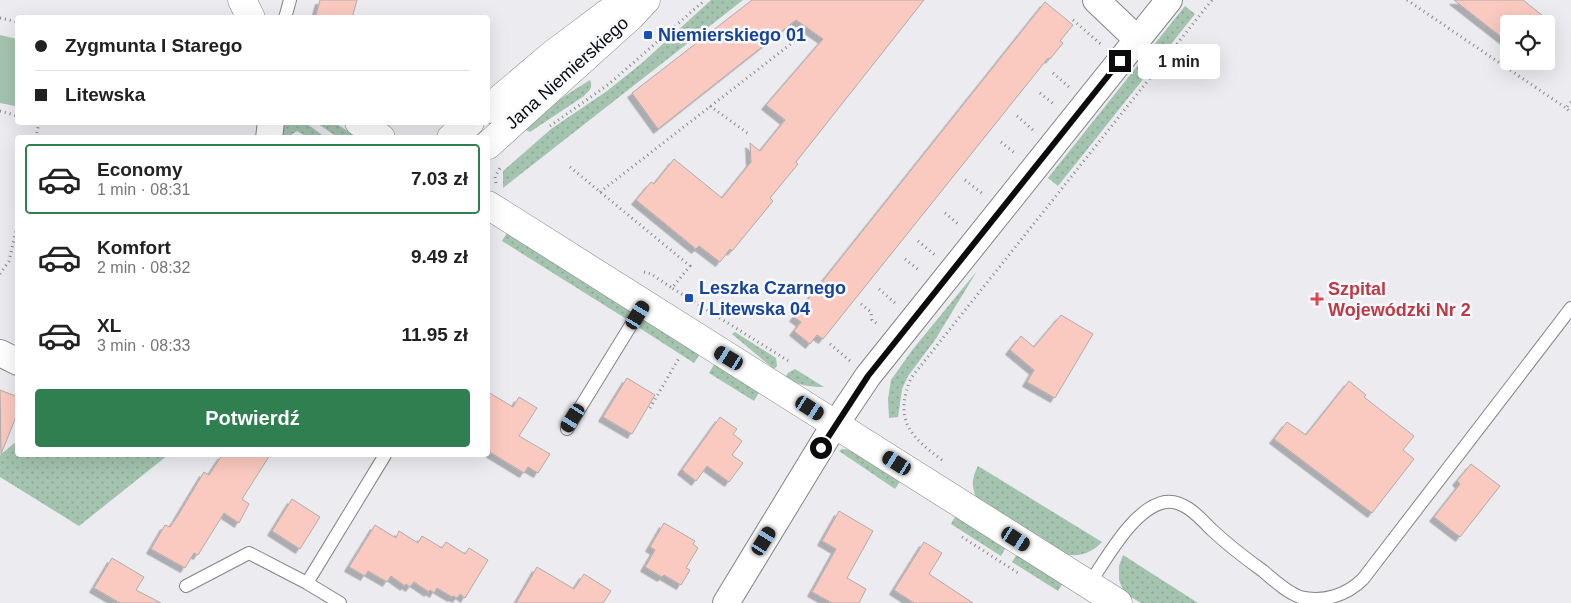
<!DOCTYPE html>
<html lang="pl">
<meta charset="utf-8">
<style>
:root{--surface:#fff;--page:#f6f6f6;--text:#222;--muted:#767676;--line:#e0e0e0;--accent:#2f7f50}
body{margin:0;font-family:Arial,sans-serif;background:var(--page);color:var(--text);height:100vh;display:flex;flex-direction:column;font-size:19px;white-space:nowrap}
*{box-sizing:border-box;margin:0}
p{font-size:16px;color:var(--muted)}
.icon{flex:none;width:28px;height:28px;fill:none;stroke:currentColor;stroke-width:2;stroke-linecap:round;stroke-linejoin:round}
.map{position:relative;flex:1;overflow:hidden}
.sheet{position:absolute;left:15px;top:135px;width:475px;height:322px;display:flex;flex-direction:column;background:var(--surface);border-radius:5px;box-shadow:0 5px 20px #0002}
.sheet>*{flex:none}
.top-card{position:absolute;left:15px;top:15px;width:475px;height:110px;border-radius:5px;box-shadow:0 5px 20px #0002;display:grid;align-content:center;height:110px;padding:0 20px;background:var(--surface)}
.buttons{position:absolute;left:1500px;top:15px;display:grid;gap:10px}
.buttons a{display:grid;place-items:center;width:55px;height:55px;border-radius:5px;background:var(--surface);box-shadow:0 5px 20px #0002;font-size:25px}
.end{position:absolute;width:22px;height:22px;margin:-11px;border:6px solid #0c0c0e;background:#fff;box-shadow:0 0 0 2px #fff}
.from{border-radius:50%}
.bubble{position:absolute;height:35px;border-radius:5px;background:var(--surface);box-shadow:0 5px 20px #0002;font-size:16px;font-weight:600;line-height:35px;text-align:center}
.car{position:absolute;width:15px;height:30px;margin:-15px -8px;border-radius:6px;box-shadow:0 0 4px 1px #0007;background:linear-gradient(#222 24%,#8ab4d8 0 40%,#222 0 76%,#8ab4d8 0 86%,#222 0)}
.top-card b{display:flex;align-items:center;gap:18px;height:48px;font-size:19px}
.top-card b+b{border-top:1px solid var(--line)}
.top-card i{width:12px;height:12px;background:var(--text)}
ul{padding:9px 0 0;list-style:none}
li{display:flex;align-items:center;gap:15px;height:70px;margin:0 10px 8px;padding:0 10px;border:2px solid transparent;border-radius:5px}
li div{flex:1}
li b{display:block;font-size:19px}
li em{font-style:normal;font-weight:600}
li.selected{border-color:var(--accent)}
li>.icon{width:45px;height:45px;stroke-width:1.5}
.cta{display:flex;gap:10px;margin-top:auto;padding:10px 20px}
.cta a{flex:1;height:58px;border-radius:5px;background:var(--accent);color:#fff;font-size:20px;font-weight:600;line-height:58px;text-align:center}
.map>svg:first-child{display:block}
</style>
<div class="map">
<svg width="1571" height="603" viewBox="0 0 1571 603">
<defs>
<pattern id="grass-dots" width="8" height="8" patternUnits="userSpaceOnUse" patternTransform="scale(1.25)"><rect width="8" height="8" fill="#a4c4af"/><path d="M2 2h.1M6 6h.1" fill="none" stroke="#8ca795" stroke-width="1.8" stroke-linecap="round"/></pattern>
<filter id="shadow"><feDropShadow dx="-4.5" dy="4.5" stdDeviation="0" flood-color="#0004"/></filter>
</defs>
<rect width="100%" height="100%" fill="#ebebf0"/>
<!-- grass -->
<path fill="url(#grass-dots)" d="M711,0H743L503,188V171L551,129L607,91L642,63Z
M1185,6L1195,14L1058,186L1048,178Z
M590,80C593,88 590,90 584,96L530,132L522,128L536,114Z
M282,123H306L325,137H307L297,131L288,137H283Z
M317,123H335L357,137H337Z
M507,233L631,310L628,320L502,241Z
M977,271L935,340L908,376L902,389L898,417L889,418L888,399L891,380L913,349Z
M643,318L700,354L694,363L638,327Z
M735,332L776,358L777,366L774,369L732,334Z
M715,363L760,391L754,401L709,373Z
M795,369L824,387C808,387 798,385 785,377L788,373Z
M17,441L18,455H168L79,526L0,477V455Z
M842,449L853,450L901,480L895,489L839,451Z
M978,466L1102,542C1093,552 1079,558 1065,554L976,497C971,486 972,477 978,466Z
M956,515L1006,547L1001,556L951,524Z
M1017,554L1063,583L1058,591L1012,562Z
M1123,555L1198,603H1141L1131,597L1123,590L1119,580V566Z"/>
<!-- pitch -->
<path fill="#a4c4af" d="M0,35L17,39L18,97L15,106L0,103Z"/>
<!-- building -->
<path fill="#fac9bf" stroke="#b1abaa" filter="url(#shadow)" d="M320,0H357L352,18H315Z
M752,0H924L796,162L798,164L770,198L773,201L732,251L730,249L720,262L699,246L696,249L636,200L651,182L654,184L674,159L722,198L751,162L750,143L760,151L785,120L766,105L823,39L796,20L658,129L632,93Z
M1454,0H1523L1553,24H1509V43Z
M1045,2L1073,25L1060,41L1063,43L1050,59L1048,58L823,339L817,335L810,344L794,331L801,322L794,317Z
M1061,315L1093,334L1055,398L1027,382L1034,370L1010,350L1021,336L1034,347Z
M627,378L655,395L632,434L603,417Z
M1349,381L1366,395L1364,397L1414,436L1403,450L1414,459L1372,513L1274,439L1287,422L1306,435Z
M0,390L18,397V412L1,454Z
M488,392L513,407L519,397L537,408L519,436L550,454L538,473L528,467L524,473L488,451Z
M720,417L737,429L733,434L742,441L732,455L743,463L729,482L707,466L696,481L682,470Z
M222,455H270L242,499L249,504L239,523L224,513L198,555L194,553L185,568L151,549L165,525L170,527L177,517L204,472L209,475Z
M1471,464L1500,486L1460,537L1434,517L1460,484L1457,481Z
M292,499L320,517L300,549L272,531Z
M839,511L873,531L847,578L866,589L859,603H832L812,592L836,549L822,541Z
M664,523L695,541L693,544L698,548L686,568L690,570L681,585L664,575L662,577L645,567L655,550L650,547Z
M375,525L396,538L399,531L418,543L422,536L442,548L446,542L465,554L469,548L488,560L465,598L460,594L457,598L453,596L452,597L437,588L434,593L430,590L429,592L414,582L410,587L406,584L405,586L391,576L387,582L368,571L365,576L349,567Z
M924,542L942,553L929,574L973,603H914L894,590Z
M112,558L144,577L136,590L161,603H120L94,588Z
M537,567L574,589L584,574L611,591L603,603H516Z"/>
<g fill="none" stroke-linecap="round" stroke-linejoin="round">
<!-- service casing -->
<g stroke="#838488" stroke-width="14">
<path id="service" d="M285,18L290,0
M567,429L644,304
M307,583L385,455
M1089,584C1106,560 1133,508 1165,502C1184,499 1200,518 1212,530C1228,545 1245,558 1263,571C1274,580 1286,592 1300,597C1323,603 1347,595 1363,579L1571,308
M186,586L249,553L307,583L340,603"/>
</g>
<!-- minor casing -->
<g stroke="#838488" stroke-width="28">
<path id="minor" d="M1096,0L1138,40
M269,138L271,122
M0,353L18,362
M726,603L827,437L868,376L1169,0"/>
</g>
<!-- tertiary casing -->
<g stroke="#838488" stroke-width="29">
<path id="tertiary" d="M242,0L251,18
M488,109L553,54L625,0
M359,122L381,138
M451,138L470,122
M488,145L631,16L646,0
M488,205L1118,603"/>
</g>
<!-- path -->
<path stroke="#868689" stroke-width="3" stroke-dasharray="1 4" stroke-linecap="butt" d="M1407,0L1566,108
M0,18L18,22
M1073,20L1103,46
M1053,73L1069,87
M1040,93L1055,105
M1571,102L1566,108L1571,113
M710,106L750,135
M0,111L18,116
M1017,116L1033,130
M550,126L609,84L705,0
M36,138L39,122
M1001,142L1016,154
M570,167L690,266L672,288L790,362
M965,180L983,194
M496,183L495,177L500,168
M600,192L805,33
M945,213L958,224
M918,241L935,255
M905,259L920,271
M644,272L651,274L672,288
M0,274L9,261L18,222
M879,289L895,303
M861,304L871,312L872,320L879,325
M830,344L850,361
M650,408L679,358
M942,460C909,436 894,419 911,378L1212,0
M962,537L1018,573"/>
<!-- service -->
<use href="#service" stroke="#fff" stroke-width="12"/>
<!-- minor -->
<use href="#minor" stroke="#fff" stroke-width="26"/>
<!-- tertiary -->
<use href="#tertiary" stroke="#fff" stroke-width="28"/>
</g>
<g fill="none" stroke-linecap="round" stroke-linejoin="round">
<!-- route -->
<path stroke="#0c0c0e" stroke-width="6" d="M821,448L868,376L1120,61"/>
</g>
<!-- markers -->
<g fill="#1a4fb4" stroke="#f8f9fe" stroke-width="2">
<rect x="643" y="30" width="10" height="10" rx="2.5"/>
<rect x="684" y="293" width="10" height="10" rx="2.5"/>
</g>
<path fill="#e0444e" stroke="#f8f9fe" stroke-width="2" d="M1314.5 291.5h5v5h5v5h-5v5h-5v-5h-5v-5h5z"/>
<g text-anchor="middle" dominant-baseline="central" stroke-width="5" stroke-linejoin="round" paint-order="stroke">
<!-- transit labels -->
<g font-size="18" font-weight="bold" fill="#164399" stroke="#f8f9fe" text-anchor="start">
<text x="658" y="35">Niemierskiego 01</text>
<text x="699" y="288">Leszka Czarnego<tspan x="699" dy="21">/ Litewska 04</tspan></text>
</g>
<!-- street labels -->
<g font-size="18" fill="#0c0c0e" stroke="#f8f9fe">
<text transform="translate(567 73) rotate(-42)">Jana Niemierskiego</text>
</g>
<!-- health labels -->
<g font-size="18" font-weight="bold" fill="#be3a42" stroke="#f8f9fe" text-anchor="start">
<text x="1328" y="289">Szpital<tspan x="1328" dy="21">Wojewódzki Nr 2</tspan></text>
</g>
</g>
</svg>
<div class="buttons">
<a><svg class="icon" aria-label="locate" viewBox="0 0 24 24"><circle cx="12" cy="12" r="6"/><path d="M12 2v4M12 18v4M2 12h4M18 12h4"/></svg></a>
</div>
<i class="end from" style="left:821px;top:448px"></i>
<i class="end" style="left:1120px;top:61px"></i>
<div class="bubble" style="left:1138px;top:44px;width:82px">1 min</div>
<i class="car" style="left:638px;top:315px;rotate:31deg"></i>
<i class="car" style="left:729px;top:358px;rotate:301deg"></i>
<i class="car" style="left:810px;top:408px;rotate:123deg"></i>
<i class="car" style="left:573px;top:418px;rotate:212deg"></i>
<i class="car" style="left:897px;top:463px;rotate:302deg"></i>
<i class="car" style="left:1016px;top:539px;rotate:123deg"></i>
<i class="car" style="left:764px;top:541px;rotate:32deg"></i>
<div class="top-card">
<b><i class="from"></i>Zygmunta I Starego</b>
<b><i></i>Litewska</b>
</div>
<section class="sheet">
<ul>
<li class="selected"><svg class="icon" aria-label="car" viewBox="0 0 24 24"><path d="M5 17H2v-5l4-1 3-4h7l3 4 3 1v5h-3M9 17h6M6 11h13"/><circle cx="7" cy="17" r="2"/><circle cx="17" cy="17" r="2"/></svg><div><b>Economy</b><p>1 min · 08:31</p></div><em>7.03 zł</em></li>
<li><svg class="icon" aria-label="car" viewBox="0 0 24 24"><path d="M5 17H2v-5l4-1 3-4h7l3 4 3 1v5h-3M9 17h6M6 11h13"/><circle cx="7" cy="17" r="2"/><circle cx="17" cy="17" r="2"/></svg><div><b>Komfort</b><p>2 min · 08:32</p></div><em>9.49 zł</em></li>
<li><svg class="icon" aria-label="car" viewBox="0 0 24 24"><path d="M5 17H2v-5l4-1 3-4h7l3 4 3 1v5h-3M9 17h6M6 11h13"/><circle cx="7" cy="17" r="2"/><circle cx="17" cy="17" r="2"/></svg><div><b>XL</b><p>3 min · 08:33</p></div><em>11.95 zł</em></li>
</ul>
<div class="cta"><a>Potwierdź</a></div>
</section>
</div>
